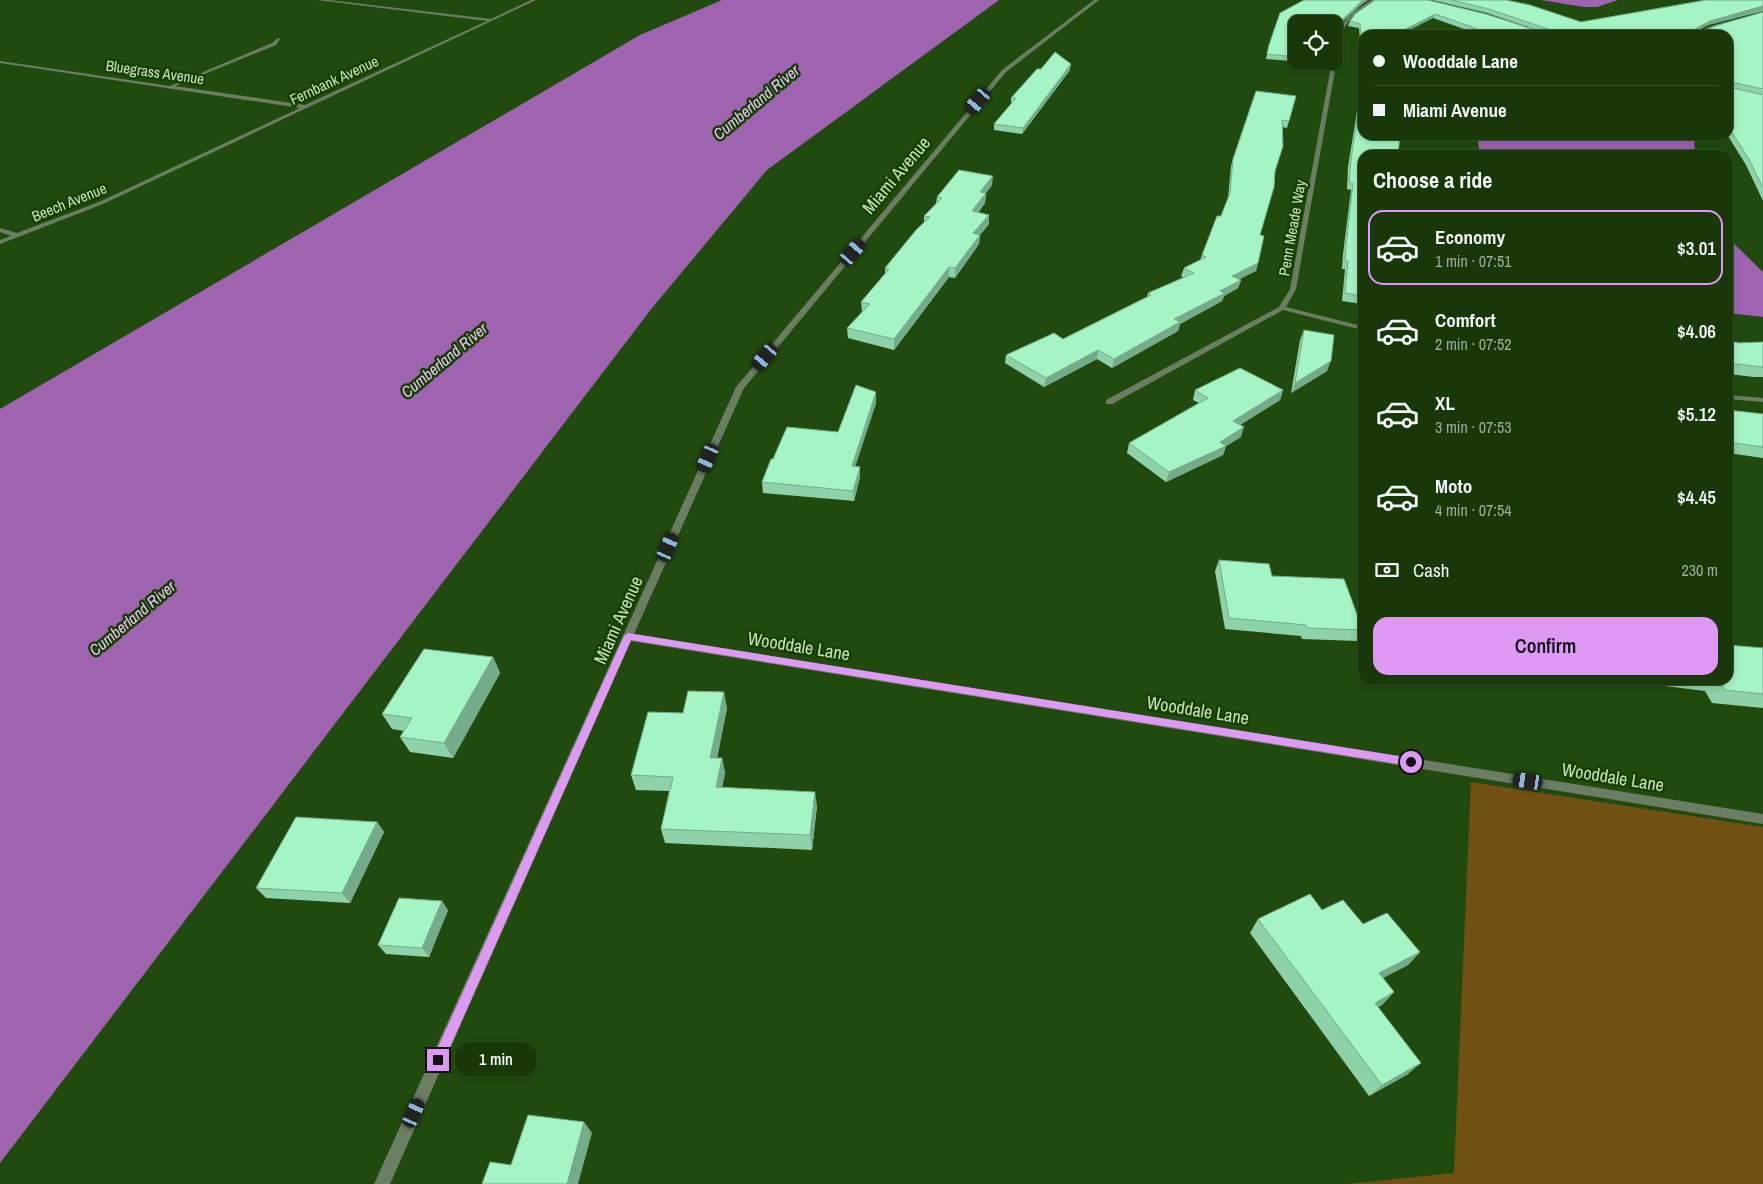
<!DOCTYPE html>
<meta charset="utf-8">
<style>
:root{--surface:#19380a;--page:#264318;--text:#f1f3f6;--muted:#9fac9c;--line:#37522b;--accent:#dd99f3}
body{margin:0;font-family:"Archivo Narrow",sans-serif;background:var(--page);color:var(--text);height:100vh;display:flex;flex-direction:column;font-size:19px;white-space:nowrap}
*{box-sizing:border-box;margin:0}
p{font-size:16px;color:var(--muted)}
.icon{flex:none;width:28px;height:28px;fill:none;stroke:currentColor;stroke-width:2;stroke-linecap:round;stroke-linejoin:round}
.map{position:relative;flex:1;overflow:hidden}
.side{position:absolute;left:1358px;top:150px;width:375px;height:535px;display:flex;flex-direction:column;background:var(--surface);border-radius:15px;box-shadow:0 2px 8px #0003,0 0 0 1px var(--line)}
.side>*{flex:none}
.hud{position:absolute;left:1358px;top:30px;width:375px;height:110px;border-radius:15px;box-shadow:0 2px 8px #0003,0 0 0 1px var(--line);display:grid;align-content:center;height:110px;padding:0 15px;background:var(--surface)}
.tools{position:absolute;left:1288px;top:15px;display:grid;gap:10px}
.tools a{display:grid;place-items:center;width:55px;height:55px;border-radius:10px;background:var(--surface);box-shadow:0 2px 8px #0003,0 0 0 1px var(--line);font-size:25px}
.end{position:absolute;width:22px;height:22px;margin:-11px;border:6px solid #dd99f3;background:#111;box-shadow:0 0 0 2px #111}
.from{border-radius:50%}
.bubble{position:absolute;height:35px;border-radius:15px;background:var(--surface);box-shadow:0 2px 8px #0003,0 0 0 1px var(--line);font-size:16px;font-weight:600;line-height:35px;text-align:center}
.car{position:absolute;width:15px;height:30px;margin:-15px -8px;border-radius:6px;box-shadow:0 0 4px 1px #0007;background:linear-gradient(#222 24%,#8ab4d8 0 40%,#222 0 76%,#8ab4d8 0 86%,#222 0)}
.hud b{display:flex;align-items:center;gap:18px;height:48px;font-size:19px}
.hud b+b{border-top:1px solid var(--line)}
.hud i{width:12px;height:12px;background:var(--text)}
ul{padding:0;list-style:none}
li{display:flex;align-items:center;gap:15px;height:75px;margin:0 10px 8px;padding:0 5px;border:2px solid transparent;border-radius:15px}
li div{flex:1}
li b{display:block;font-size:19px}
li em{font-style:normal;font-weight:600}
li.selected{border-color:var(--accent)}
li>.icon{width:45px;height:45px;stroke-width:1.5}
h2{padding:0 15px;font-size:22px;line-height:60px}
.pay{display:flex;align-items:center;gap:12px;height:55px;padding:0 15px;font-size:19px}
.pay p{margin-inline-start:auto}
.action{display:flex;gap:10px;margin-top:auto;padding:10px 15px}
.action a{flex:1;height:58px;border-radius:15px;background:var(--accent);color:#111;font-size:20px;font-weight:600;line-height:58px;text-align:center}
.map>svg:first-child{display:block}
</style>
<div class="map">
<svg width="1763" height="1184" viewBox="0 0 1763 1184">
<rect width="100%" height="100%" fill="#214b0e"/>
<!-- green -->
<path fill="#715013" d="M1471,782L1763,827V1184H1347L1454,1173Z"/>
<!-- water -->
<path fill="#9e64b0" d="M722,0H999L767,170L652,308L0,1163V409L640,35Z
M1541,0H1618L1597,7H1584Z
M1477,135H1694L1695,155H1477L1479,148Z
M1728,238L1763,272V317L1728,313Z"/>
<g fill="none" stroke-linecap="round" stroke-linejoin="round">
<!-- minor -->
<path fill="#6b7e64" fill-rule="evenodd" d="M317,0H329L491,19L531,0H536L103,204L0,244V240L11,236L0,232V228L17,233L99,202L300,108L0,63V61L170,86L272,43L278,38L280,39L276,45L175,86L305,105L487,21Z
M1094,0H1099L1006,72L744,388L634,634L1763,814V824L631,641L390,1184H374L736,387L1002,70Z
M1371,0H1376L1352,17L1342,31L1296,289L1286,307L1362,326V330L1283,310L1112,404H1106V400L1279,307L1290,289L1332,61H1334C1334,26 1344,18 1371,0Z
M1736,19L1737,21C1727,24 1702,35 1693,35L1708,27Z
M1728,395L1763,398V402L1728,399Z"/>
</g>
<!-- wall -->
<path fill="#8ed2a9" d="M1375,0L1543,32L1487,13L1432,0H1506L1581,22L1704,0H1763V11L1708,25L1695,32H1702L1763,12V201L1746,165L1728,136L1722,135H1728V35H1481L1433,18L1362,35V68L1359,67L1361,52L1359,28L1348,26L1350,21Z
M1361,5L1340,24L1318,19L1296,24V61H1303V62L1266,59L1269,45L1280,13Z
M1070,70L1022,134L994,130V124L1012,103H1011V98Z
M1296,96L1287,128L1282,127L1275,172L1260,235L1258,263L1256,271L1239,279L1241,280L1238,288L1224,296L1222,301L1180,324L1178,331L1112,368L1097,359L1044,387L1005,363L1006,355L1063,339L1147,297L1148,293L1184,278L1181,276L1184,268L1200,260L1202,255L1221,216L1228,198L1231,166L1233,159Z
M1359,105L1362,155V304L1342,301L1345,269H1342L1343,254L1351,190L1347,189L1348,167L1357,111Z
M992,185L986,193L985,203L978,213L989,224L980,235L979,244L955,278L949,277L894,350L848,338L847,328L862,312L861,302L885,274V268L924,222V216L936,203L937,197Z
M1304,330L1327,371L1291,393L1300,340Z
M1728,338L1729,341L1739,343L1763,342V377H1754L1728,374Z
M1195,390H1283L1280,400L1240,425L1241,437L1226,446L1223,455L1166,482L1127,453L1129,443L1199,403L1193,400Z
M876,392V403L855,466L860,467V477L854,501L763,493L762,482L773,459L838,432Z
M1728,410L1763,414V458L1728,453Z
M1219,560L1272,576L1362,628V632L1358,641L1302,639L1301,636L1225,629L1215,571Z
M1763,648V708L1712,703L1705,691L1632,682L1595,680H1728Z
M493,657L500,673L453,758L410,752L400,737L404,731L392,729L382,714Z
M727,708L717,758H722L725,773L722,788L817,806L812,850L665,843L661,829L669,791L636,790L631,775L683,713Z
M377,822L384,832L350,903L266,898L256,888Z
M448,910L429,957L386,954L378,945Z
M1322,910L1363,924L1420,952L1408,965L1383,978L1394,992L1382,1005L1378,1007L1408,1074L1369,1096L1250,933L1258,919Z"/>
<!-- shaded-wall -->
<path fill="#74ab8a" d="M1363,0H1368L1361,5L1340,24L1342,20Z
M1763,6V10L1708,25L1692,33L1695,29L1710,21Z
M1435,14L1433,18L1402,34L1404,30Z
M1071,64L1070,70L1022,134L1023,128Z
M993,176L992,185L979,202L980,192Z
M986,193L985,203L971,221L972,211Z
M989,215V224L973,243V233Z
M980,235L979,244L955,278V268Z
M1258,263L1256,271L1230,284L1232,276Z
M949,267V277L894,350V339Z
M1241,280L1238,288L1224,296L1222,301L1180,324L1178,331L1112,368L1114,359L1174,319L1220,291Z
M1098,350L1097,359L1044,387L1046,378Z
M1331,361L1327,371L1291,393L1295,383Z
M1283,390L1280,400L1230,431L1233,421Z
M876,392V403L852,477V466Z
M1244,427L1241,437L1226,446L1223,455L1166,482L1169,472Z
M860,467V477L854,501L853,491Z
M493,657L500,673L453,758L444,743Z
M724,692L727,708L714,773L710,758Z
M722,758L725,773L719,802L716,787Z
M815,792L817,806L812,850L810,835Z
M377,822L384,832L350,903L342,893Z
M442,901L448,910L429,957L422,948Z
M1420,952L1408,965L1367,986L1379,973Z
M1394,992L1382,1005L1363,1015L1375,1003Z
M1421,1063L1408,1074L1369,1096L1382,1085Z
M584,1122L592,1133L578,1184H567Z"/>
<!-- building -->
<path fill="#a5f4c5" stroke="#74ab8a" d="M1304,0H1363L1342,20L1320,15L1316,24H1296V57L1267,54L1269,45L1280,13Z
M1375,0H1428L1486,14L1542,32H1549L1551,30L1489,9L1452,0H1506L1530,5L1581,22L1707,0H1763V6L1710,21L1695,29L1694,32H1702L1715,26L1763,12V89L1731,82L1729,84V87L1763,95V188L1749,159L1731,131L1728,130V35H1495L1435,14L1404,30V35H1362V47L1360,24L1350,21L1355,14Z
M1362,48V63H1361Z
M1055,52L1071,64L1023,128L994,124L1016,98H1011L1037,69H1041Z
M1256,91L1296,96L1289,121L1282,120L1283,146L1275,171L1274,187L1260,235L1264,236L1258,263L1232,276L1241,280L1220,291L1225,293L1174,319L1180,322L1114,359L1098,350L1046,378L1006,355L1054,333L1063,339L1151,295L1148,293L1194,273L1184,268L1206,257L1202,255L1217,216H1221L1230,193L1233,159Z
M1359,105H1362V135H1400L1398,155H1362V296L1345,293L1348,261H1345L1346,246L1353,183L1349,182L1351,160Z
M959,170L993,176L980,192L986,193L972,211L989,215L973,233L980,235L955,268L949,267L894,339L847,328L870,304L861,302L889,269L885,268L916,230L930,217L924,216L942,198L937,197Z
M1304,330L1334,335L1331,361L1295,383Z
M1728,338L1729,341L1739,343L1763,342V367L1728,363Z
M1240,368L1283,390L1233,421L1244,427L1220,442L1226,446L1169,472L1129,443L1208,398L1195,390Z
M856,385L876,392L852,466L860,467L853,491L762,482L771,459H773L787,427L838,432Z
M1728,410L1763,414V447L1728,442Z
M1219,560L1269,564L1272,576L1344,579L1362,628V630L1307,628L1306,625L1229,618Z
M1728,645L1763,648V694L1725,690L1719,680H1728Z
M424,649L493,657L444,743L400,737L412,718L382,714Z
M688,691L724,692L710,758H722L716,787L815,792L810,835L661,829L673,777L631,775L648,712L683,713Z
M296,817L377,822L342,893L256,888Z
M1310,894L1322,910L1343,900L1363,924L1387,913L1420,952L1379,973L1394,992L1375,1003L1421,1063L1382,1085L1258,919Z
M399,898L442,901L422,948L378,945Z
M528,1115L584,1122L567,1184H482L490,1162L511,1165Z"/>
<!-- route -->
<path fill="#dd99f3" d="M628,633L1411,758L1416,762L1411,766L631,640L442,1065L438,1066L434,1065L432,1060L434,1056L624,636Z"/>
<g text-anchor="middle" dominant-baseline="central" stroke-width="5" stroke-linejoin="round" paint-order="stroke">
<!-- far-street labels -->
<g font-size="15" fill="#c8e0c0" stroke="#164001">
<text transform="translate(155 72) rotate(8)">Bluegrass Avenue</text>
<text transform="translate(334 80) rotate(-25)">Fernbank Avenue</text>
<text transform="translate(69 202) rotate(-22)">Beech Avenue</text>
<text transform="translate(1292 228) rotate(-80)">Penn Meade Way</text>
</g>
<!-- far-water labels -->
<g font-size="16" font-style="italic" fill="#f0c2fe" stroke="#164001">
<text transform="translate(756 102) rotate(-40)">Cumberland River</text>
<text transform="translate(444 360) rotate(-40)">Cumberland River</text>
<text transform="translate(132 618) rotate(-40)">Cumberland River</text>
</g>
<!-- street labels -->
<g font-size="18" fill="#c8e0c0" stroke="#164001">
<text transform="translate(896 175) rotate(-50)">Miami Avenue</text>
<text transform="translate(618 620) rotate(-66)">Miami Avenue</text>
<text transform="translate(799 646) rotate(9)">Wooddale Lane</text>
<text transform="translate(1198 710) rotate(9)">Wooddale Lane</text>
<text transform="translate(1613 777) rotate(9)">Wooddale Lane</text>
</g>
</g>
</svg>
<div class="tools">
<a><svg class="icon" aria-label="locate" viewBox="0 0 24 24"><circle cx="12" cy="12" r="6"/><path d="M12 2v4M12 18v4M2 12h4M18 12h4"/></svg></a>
</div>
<i class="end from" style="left:1411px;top:762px"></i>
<i class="end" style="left:438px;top:1060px"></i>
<div class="bubble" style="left:455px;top:1042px;width:82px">1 min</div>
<i class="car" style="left:978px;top:101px;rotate:220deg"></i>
<i class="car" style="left:853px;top:252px;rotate:40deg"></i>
<i class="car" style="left:765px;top:357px;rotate:220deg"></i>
<i class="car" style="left:708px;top:458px;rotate:204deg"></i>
<i class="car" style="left:668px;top:547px;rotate:24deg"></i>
<i class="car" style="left:1528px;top:781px;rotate:279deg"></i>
<i class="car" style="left:414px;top:1113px;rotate:24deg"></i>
<div class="hud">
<b><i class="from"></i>Wooddale Lane</b>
<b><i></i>Miami Avenue</b>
</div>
<section class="side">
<h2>Choose a ride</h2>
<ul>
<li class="selected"><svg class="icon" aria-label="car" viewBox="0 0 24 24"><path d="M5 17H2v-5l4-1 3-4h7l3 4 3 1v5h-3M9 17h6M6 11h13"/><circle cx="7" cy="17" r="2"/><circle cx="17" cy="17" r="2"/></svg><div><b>Economy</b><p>1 min · 07:51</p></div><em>$3.01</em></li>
<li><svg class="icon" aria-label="car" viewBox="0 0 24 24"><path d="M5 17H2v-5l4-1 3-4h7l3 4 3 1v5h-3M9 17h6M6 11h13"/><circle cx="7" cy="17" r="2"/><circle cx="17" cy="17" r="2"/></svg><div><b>Comfort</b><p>2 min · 07:52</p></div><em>$4.06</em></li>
<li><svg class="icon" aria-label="car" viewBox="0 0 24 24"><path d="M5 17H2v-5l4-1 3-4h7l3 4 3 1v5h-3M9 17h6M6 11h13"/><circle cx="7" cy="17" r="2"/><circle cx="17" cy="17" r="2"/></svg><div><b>XL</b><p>3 min · 07:53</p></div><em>$5.12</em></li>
<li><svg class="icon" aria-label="car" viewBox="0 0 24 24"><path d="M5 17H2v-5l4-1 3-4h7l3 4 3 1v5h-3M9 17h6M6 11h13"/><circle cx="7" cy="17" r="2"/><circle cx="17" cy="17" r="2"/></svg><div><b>Moto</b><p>4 min · 07:54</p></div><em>$4.45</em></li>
</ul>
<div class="pay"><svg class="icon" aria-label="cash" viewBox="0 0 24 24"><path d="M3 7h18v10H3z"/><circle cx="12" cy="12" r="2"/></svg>Cash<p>230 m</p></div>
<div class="action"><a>Confirm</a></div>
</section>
</div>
